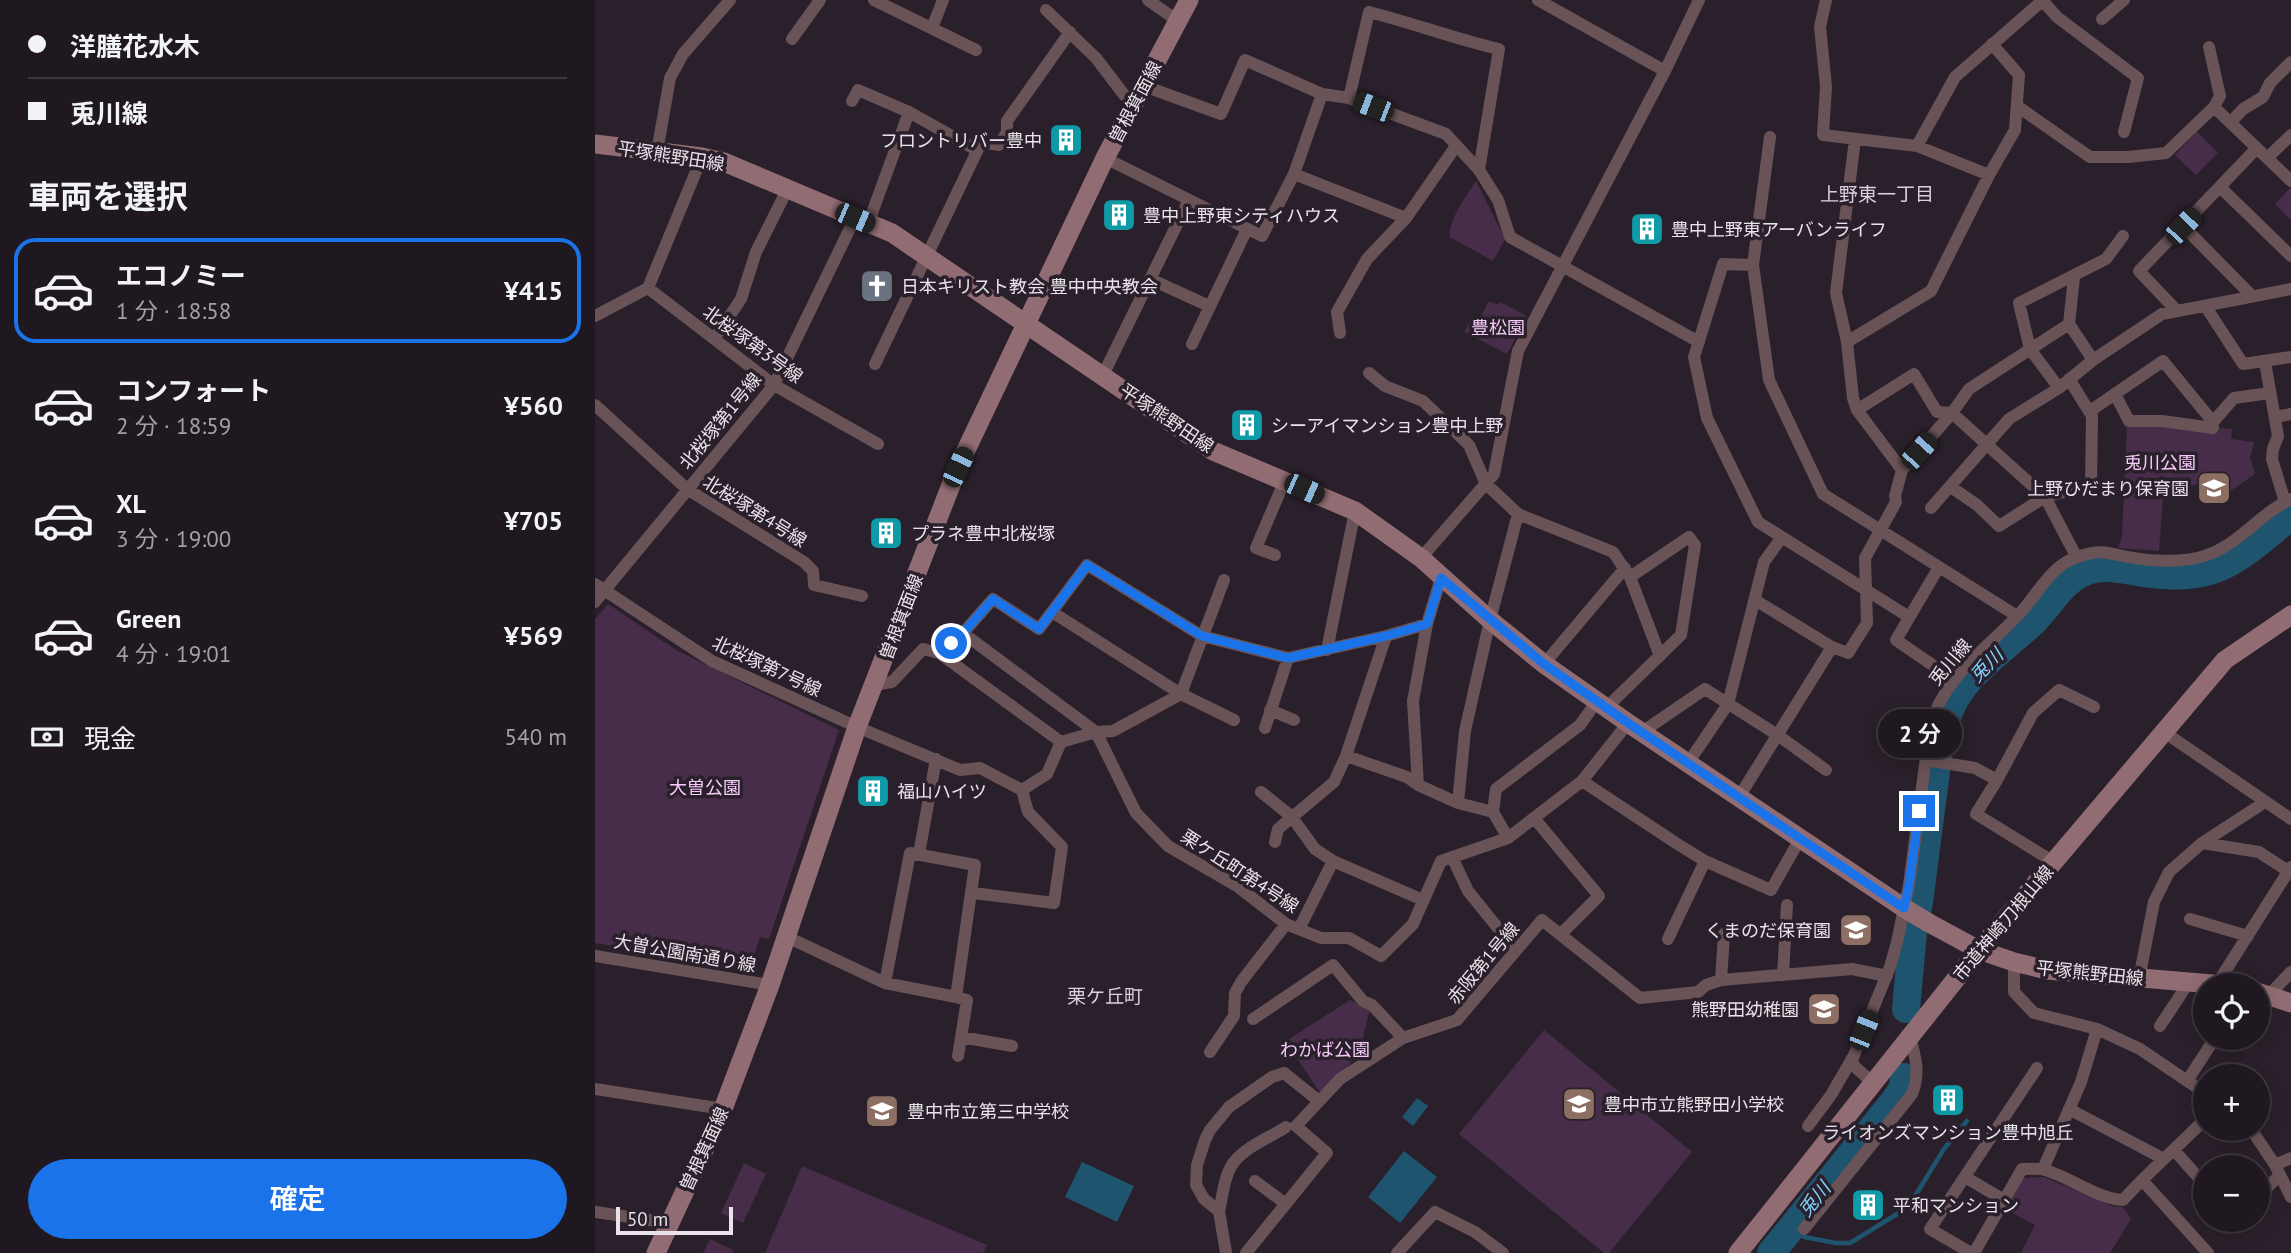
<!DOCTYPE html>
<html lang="ja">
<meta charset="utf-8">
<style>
:root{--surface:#201820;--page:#282129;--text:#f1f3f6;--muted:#a2a0a5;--line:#3d373e;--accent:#1a73e8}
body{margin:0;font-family:"PT Sans","Noto Sans JP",sans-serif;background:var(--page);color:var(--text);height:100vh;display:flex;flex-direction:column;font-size:26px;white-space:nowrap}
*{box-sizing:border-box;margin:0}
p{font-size:23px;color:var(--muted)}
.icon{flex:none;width:38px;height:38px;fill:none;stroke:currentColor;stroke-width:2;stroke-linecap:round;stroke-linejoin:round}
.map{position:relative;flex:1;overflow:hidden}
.panel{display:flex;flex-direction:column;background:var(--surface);width:595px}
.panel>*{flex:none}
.banner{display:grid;align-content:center;height:154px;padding:0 28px;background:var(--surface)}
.fabs{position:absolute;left:1598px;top:973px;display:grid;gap:14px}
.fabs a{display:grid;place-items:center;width:77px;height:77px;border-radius:50%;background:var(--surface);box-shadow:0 4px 18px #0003,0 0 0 2px var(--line);font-size:35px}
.scale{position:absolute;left:21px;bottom:18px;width:117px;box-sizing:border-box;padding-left:7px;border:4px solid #e9e2ea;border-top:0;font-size:19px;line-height:24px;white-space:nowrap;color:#e9e2ea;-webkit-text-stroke:5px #2a202b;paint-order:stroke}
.end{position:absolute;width:32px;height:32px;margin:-16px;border:9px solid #1a73e8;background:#fff;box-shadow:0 0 0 4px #fff}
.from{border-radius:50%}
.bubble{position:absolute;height:49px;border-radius:24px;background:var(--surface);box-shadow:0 4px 18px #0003,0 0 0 2px var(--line);font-size:23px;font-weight:600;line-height:49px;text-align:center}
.car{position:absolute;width:21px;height:42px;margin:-21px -10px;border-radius:9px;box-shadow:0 0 5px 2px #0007;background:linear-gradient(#222 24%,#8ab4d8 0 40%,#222 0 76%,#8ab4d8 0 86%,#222 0)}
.banner b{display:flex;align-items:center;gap:24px;height:66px;font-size:26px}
.banner b+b{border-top:2px solid var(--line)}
.banner i{width:18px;height:18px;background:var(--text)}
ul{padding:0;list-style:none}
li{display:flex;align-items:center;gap:21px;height:105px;margin:0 14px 10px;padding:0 14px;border:4px solid transparent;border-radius:21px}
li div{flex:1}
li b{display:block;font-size:26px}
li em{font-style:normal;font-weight:600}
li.selected{border-color:var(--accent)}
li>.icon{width:63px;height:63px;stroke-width:1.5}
h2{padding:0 28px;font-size:32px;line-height:84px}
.pay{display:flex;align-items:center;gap:18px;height:77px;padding:0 28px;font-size:26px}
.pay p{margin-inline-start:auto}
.button{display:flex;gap:14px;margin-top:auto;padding:14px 28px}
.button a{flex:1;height:80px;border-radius:42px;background:var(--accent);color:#fff;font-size:28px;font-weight:600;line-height:80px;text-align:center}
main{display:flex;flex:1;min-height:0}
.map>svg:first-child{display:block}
</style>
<main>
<section class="panel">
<div class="banner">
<b><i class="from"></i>洋膳花水木</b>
<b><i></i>兎川線</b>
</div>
<h2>車両を選択</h2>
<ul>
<li class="selected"><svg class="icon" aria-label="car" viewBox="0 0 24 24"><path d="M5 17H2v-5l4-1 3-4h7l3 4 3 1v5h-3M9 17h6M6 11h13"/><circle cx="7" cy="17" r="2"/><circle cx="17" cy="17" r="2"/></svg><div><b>エコノミー</b><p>1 分 · 18:58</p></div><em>¥415</em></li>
<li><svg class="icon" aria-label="car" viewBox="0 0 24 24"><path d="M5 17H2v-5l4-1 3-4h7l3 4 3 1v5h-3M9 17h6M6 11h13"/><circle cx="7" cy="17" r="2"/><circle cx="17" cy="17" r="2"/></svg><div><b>コンフォート</b><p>2 分 · 18:59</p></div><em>¥560</em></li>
<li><svg class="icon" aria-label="car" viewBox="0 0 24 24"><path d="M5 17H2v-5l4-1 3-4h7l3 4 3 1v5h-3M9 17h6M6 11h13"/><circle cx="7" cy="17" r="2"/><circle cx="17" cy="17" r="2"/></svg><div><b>XL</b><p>3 分 · 19:00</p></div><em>¥705</em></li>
<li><svg class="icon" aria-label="car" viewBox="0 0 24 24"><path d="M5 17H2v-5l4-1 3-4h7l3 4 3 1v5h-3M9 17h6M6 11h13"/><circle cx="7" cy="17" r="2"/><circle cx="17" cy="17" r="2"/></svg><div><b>Green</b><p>4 分 · 19:01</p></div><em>¥569</em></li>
</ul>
<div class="pay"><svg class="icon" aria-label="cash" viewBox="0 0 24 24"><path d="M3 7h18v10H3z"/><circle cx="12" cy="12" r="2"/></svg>現金<p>540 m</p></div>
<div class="button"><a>確定</a></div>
</section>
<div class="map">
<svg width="1696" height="1253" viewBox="0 0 1696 1253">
<rect width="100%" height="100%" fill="#2a202b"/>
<!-- green -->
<path fill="#472d49" d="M1602,132L1623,153L1601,175L1580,155Z
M881,181L910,239L898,261L855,237C852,222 872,195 881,181Z
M1695,188L1696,189V220L1680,204Z
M894,301L903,305L905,302L932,316L912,354L869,332L876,319L883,322Z
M1546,425L1624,432V428L1637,429L1636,439L1659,442L1655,457L1660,474L1628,496L1608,486L1606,482L1568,498L1564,551L1523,548L1527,536L1532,427Z
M13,604L81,650L244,730L174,939L165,937L155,968L0,943V619Z
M755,1000L775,1009L765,1049L750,1071L727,1092L723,1090L691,1041Z
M949,1030L1097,1152L1014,1253H1009L864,1134Z
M149,1163L171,1174L148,1223L126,1213Z
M207,1166L392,1245L388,1253H170Z
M1449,1177L1517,1206L1528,1207L1536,1219L1515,1253H1426L1440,1225L1412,1210L1427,1178Z
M115,1239L138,1250L137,1253H108Z"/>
<!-- water -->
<path fill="#1f546f" d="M822,1098L833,1106L818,1126L807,1117Z
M809,1151L842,1177L805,1223L773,1197Z
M487,1162L539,1186L522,1222L470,1197Z"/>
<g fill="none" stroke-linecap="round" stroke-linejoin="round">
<!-- stream -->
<path stroke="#1f546f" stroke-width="4.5" d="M1191,1235H1195
M1209,1237L1241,1243H1255L1307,1211L1317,1201L1349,1149L1372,1121"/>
<!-- river -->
<path stroke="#1f546f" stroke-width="28" d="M1311,1009L1318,932L1324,902L1345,741C1349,722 1356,703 1368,687C1385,665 1417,642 1438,622C1456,605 1467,580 1492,571C1511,564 1535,571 1555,574C1625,583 1645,557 1696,516
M1176,1253L1300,1100L1308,1088L1309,1077"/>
<!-- street -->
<path stroke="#6a5357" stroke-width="12" d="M279,0L381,50
M553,0L583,21
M943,0L1070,71
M1231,0L1225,27L1231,86L1228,135L1322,146L1394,175
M1447,0L1462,17L1543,78L1529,132
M451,10L501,58L530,96L540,104
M1507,19L1529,0
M337,28L348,0
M197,39L225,0
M1614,47L1625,96L1619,107
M549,86L626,114L650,60L727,94L754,98L851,134L884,170L903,200L915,237L1104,342
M754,98L774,12C818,23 860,39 904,49L884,170
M257,101L263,90L314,112L378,148L392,143L404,145L412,132V121L475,32
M1422,106L1495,157H1533L1571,153L1619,107L1696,181
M1636,122L1648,109L1668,97L1675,83L1696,62
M1175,137L1158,265L1174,380L1228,494L1422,616
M1322,146L1360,77L1447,1
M62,152L75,78L88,54L135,0
M510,158L667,236L699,174L727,94
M1672,158L1696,135
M699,174L811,218
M1625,187L1696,256
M273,224L314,112
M1588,226L1657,296
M1158,265L1128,264L1099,357L1112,418L1163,522L1314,617
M555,279L614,306
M53,288L179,385L283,444
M1611,307L1648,364L1696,357
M1582,311L1544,271L1661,149
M0,316L53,288L107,157
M1474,324L1498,360
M745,333L742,312L772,259L811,218L861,146
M119,339L146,299L161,252L192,190
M1252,342L1336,291L1394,175L1420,130L1424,75L1397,44
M597,344L652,229
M1670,362L1683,436L1678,449L1677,459L1690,502
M280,364L385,145
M774,373L790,386L828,401L874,445L891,484L923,514L1018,552L1035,577L1065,656
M508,375L594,200
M1464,388L1435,349L1424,303L1511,259L1528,236
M1520,394L1534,421H1567L1618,428V422
M0,405L92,489L209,562L218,571L219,585L267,596
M1262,410L1319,374L1342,412L1357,413L1450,497L1481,556
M1495,411L1568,361L1618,422L1639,398L1675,393
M1680,417L1696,414
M1307,470L1357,413L1374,389L1474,324L1479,277
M1356,487L1382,505L1404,526L1450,497L1496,485L1497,416L1474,379
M1336,508L1414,419L1464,388L1498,360L1567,314L1696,289
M680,555L661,548L690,480
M826,558L899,474L923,351L1070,71L1104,0
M1344,567L1301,640L1358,679
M0,584L117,661L262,727L365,770L385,768L427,790
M1160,600L1237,647L1253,653L1272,623L1270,558L1301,502L1300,496L1307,470L1262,410L1258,398L1252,342L1241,293L1260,139
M0,602L179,385L260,218
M457,612L586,694L639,720
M368,633L501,732L541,813L573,846L642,886L691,924L726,938H754L786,956L818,924L846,861L913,838L987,781L1033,723
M732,650L760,511
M344,653L466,742
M949,664L1030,568
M279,685L297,682L328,649L344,653L368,633L398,599L444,629L492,565L607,636L693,658L791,636L832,624
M1012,707L1086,635L1100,545L1094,537L1035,577
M675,710L699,720
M670,728L693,658
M1047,732L1110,689L1184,736L1231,770
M1569,732L1696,819
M751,756L812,777L823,785L863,803L898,812L913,838
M1331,760L1380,768L1402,780
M1093,763L1133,704L1169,562L1187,537
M987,781L1084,845L1110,861L1176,890L1205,839
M823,785L818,701L832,624L846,578
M427,790L452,774L466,742L501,732L518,731L586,694L629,580
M666,792L696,816L720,849L738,861L828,900
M1144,797L1237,647
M863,803L870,731L895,620L923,514
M898,812L901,789L985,725L1002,701
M939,818L1004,896L966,934
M680,842L683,829L739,782L751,756L791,636
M1607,843L1664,852L1693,871
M324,854L341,759
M857,857L873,891L920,949
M1459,862L1381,814L1402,780L1438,713L1464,690L1499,707
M378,893L459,903L467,847L433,812L427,790
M1595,919L1653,936
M704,929L738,861
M190,936L290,983L361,997
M1073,939L1110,861
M0,956L175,985
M1419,962V992L1439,1013L1502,1029L1545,1049L1610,1093
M1188,975L1192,905
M1544,979L1559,902L1574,872L1607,843L1670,802
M1126,980L1129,934
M290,983L315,853L380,865L361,997L372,1000L363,1056
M1622,984L1696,867
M1675,994L1696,972
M658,1019L738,965L768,1001L777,1005L808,1038
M1565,1026L1594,982
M366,1037L417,1046
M615,1052L639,1016L640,993L646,982L691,924
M1592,1081L1620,1038
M1278,1083L1259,1066L1257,1060L1295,967L1302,942L1314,885L1335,727C1349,676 1392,649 1426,612C1450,585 1457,560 1497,553C1507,551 1513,553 1523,555C1548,561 1588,564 1612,555C1645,544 1665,513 1696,499
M0,1089L128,1109
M1474,1109L1567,1158
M1213,1126L1236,1095L1258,1057
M1656,1129L1680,1165L1696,1197
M1579,1150L1610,1185
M1680,1165L1696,1158
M1448,1169L1486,1082L1502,1029
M1370,1177L1409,1200
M1547,1180L1613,1253
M660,1181L691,1204
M1662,1197L1685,1175
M624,1211C628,1195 629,1175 639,1162C652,1146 674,1138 691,1127
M0,1212L75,1223
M1637,1222L1639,1220
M1209,1229L1317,1094C1325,1075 1321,1057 1315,1038
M631,1253L624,1211L609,1199L601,1185L602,1165L610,1140L615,1130L634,1107L677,1077L689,1073L724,1101
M651,1253L732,1153L701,1126L745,1079L808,1038L862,1020L947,920L1045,998L1103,992L1111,985L1126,980L1257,969L1292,976
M802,1253L840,1212L880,1232L908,1253
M1376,1253L1335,1229L1442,1068
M1379,1253L1427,1169C1434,1169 1443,1168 1450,1170C1477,1178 1501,1198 1528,1200C1554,1171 1583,1147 1610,1119"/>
<!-- secondary -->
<path stroke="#926c73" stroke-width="19" d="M0,144L107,157L129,162L297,233L618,451L760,511L826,558L895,620L949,664L1033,723L1309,908L1334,923L1384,950L1419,962L1452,970L1629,985
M1662,992L1696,1003
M61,1253L128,1109L175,985L262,727L363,467L510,158L594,0
M1143,1253L1384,950L1630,660L1696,615"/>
</g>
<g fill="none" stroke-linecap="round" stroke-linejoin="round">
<!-- route -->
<path stroke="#1a73e8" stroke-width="9" d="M356,643L368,633L398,599L444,629L492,565L607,636L693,658L791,636L832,624L846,578L949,664L1033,723L1309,908L1314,885L1324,811"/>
</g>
<!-- icons -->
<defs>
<g id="building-square" transform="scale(1.75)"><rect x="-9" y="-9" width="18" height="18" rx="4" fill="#0f9aa8" stroke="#2a202b"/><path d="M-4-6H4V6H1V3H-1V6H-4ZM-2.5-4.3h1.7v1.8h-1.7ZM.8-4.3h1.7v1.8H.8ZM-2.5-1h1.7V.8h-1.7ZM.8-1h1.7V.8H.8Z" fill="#fff"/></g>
<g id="church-square" transform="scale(1.75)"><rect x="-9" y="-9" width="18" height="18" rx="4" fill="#6b7280" stroke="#2a202b"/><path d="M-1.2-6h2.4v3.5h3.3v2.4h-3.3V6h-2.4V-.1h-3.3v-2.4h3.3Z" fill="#fff"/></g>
<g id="school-square" transform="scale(1.75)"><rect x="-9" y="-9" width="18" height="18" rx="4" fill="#8d6e63" stroke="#2a202b"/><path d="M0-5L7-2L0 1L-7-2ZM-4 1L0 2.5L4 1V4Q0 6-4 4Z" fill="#fff"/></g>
</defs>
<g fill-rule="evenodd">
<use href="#building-square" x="471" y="140"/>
<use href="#building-square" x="524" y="215"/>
<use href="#building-square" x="1052" y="229"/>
<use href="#church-square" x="282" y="286"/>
<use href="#building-square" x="652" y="425"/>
<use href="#school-square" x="1619" y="488"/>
<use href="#building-square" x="291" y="533"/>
<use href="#building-square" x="278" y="791"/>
<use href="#school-square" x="1261" y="930"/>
<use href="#school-square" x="1229" y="1009"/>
<use href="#building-square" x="1353" y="1100"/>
<use href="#school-square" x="984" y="1104"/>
<use href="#school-square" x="287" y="1111"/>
<use href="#building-square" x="1273" y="1205"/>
</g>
<g text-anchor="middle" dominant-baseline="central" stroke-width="7" stroke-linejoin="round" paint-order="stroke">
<!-- street labels -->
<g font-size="18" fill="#e9e2ea" stroke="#2a202b">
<text transform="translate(540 102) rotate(-62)">曽根箕面線</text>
<text transform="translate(76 156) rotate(9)">平塚熊野田線</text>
<text transform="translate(158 344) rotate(36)">北桜塚第3号線</text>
<text transform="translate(572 418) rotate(34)">平塚熊野田線</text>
<text transform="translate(125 421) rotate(-51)">北桜塚第1号線</text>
<text transform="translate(160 511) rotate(32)">北桜塚第4号線</text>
<text transform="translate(306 617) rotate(-69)">曽根箕面線</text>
<text transform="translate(1355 662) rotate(-50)">兎川線</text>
<text transform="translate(172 666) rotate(25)">北桜塚第7号線</text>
<text transform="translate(645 871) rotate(33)">栗ケ丘町第4号線</text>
<text transform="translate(1408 923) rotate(-50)">市道神崎刀根山線</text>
<text transform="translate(90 953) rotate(10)">大曽公園南通り線</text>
<text transform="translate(888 963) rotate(-50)">赤阪第1号線</text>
<text transform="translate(1495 973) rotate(6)">平塚熊野田線</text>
<text transform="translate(109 1149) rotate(-65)">曽根箕面線</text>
</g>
<!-- poi labels -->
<g font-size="18" fill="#e9e2ea" stroke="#2a202b" text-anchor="start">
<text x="447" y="140" text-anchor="end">フロントリバー豊中</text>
<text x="548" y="215">豊中上野東シティハウス</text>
<text x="1076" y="229">豊中上野東アーバンライフ</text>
<text x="306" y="286">日本キリスト教会 豊中中央教会</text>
<text x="676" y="425">シーアイマンション豊中上野</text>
<text x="1594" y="488" text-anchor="end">上野ひだまり保育園</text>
<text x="316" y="533">プラネ豊中北桜塚</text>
<text x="302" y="791">福山ハイツ</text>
<text x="1236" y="930" text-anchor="end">くまのだ保育園</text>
<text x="1204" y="1009" text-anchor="end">熊野田幼稚園</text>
<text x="1009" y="1104">豊中市立熊野田小学校</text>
<text x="312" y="1111">豊中市立第三中学校</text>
<text x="1353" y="1132" text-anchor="middle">ライオンズマンション豊中旭丘</text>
<text x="1298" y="1205">平和マンション</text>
</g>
<!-- park labels -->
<g font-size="18" fill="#f6cafa" stroke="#2a202b">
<text x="903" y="327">豊松園</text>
<text x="1565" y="462">兎川公園</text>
<text x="110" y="787">大曽公園</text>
<text x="730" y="1049">わかば公園</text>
</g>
<!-- neighbourhood labels -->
<g font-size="19" fill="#ddcede" stroke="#2a202b">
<text x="1282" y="194">上野東一丁目</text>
<text x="510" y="996">栗ケ丘町</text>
</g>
<!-- water labels -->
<g font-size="19" font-style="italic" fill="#80d1fd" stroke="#2a202b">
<text transform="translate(1391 665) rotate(-45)">兎川</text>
<text transform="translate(1219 1199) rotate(-51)">兎川</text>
</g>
</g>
</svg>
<div class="fabs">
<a><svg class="icon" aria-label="locate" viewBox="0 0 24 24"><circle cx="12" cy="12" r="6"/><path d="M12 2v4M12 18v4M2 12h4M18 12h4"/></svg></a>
<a>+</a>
<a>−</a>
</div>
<div class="scale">50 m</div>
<i class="end from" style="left:356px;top:643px"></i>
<i class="end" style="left:1324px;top:811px"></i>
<div class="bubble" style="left:1283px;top:709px;width:84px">2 分</div>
<i class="car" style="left:778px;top:107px;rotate:291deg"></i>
<i class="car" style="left:260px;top:218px;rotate:113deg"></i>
<i class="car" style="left:1588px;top:226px;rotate:44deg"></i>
<i class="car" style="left:1324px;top:451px;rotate:42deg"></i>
<i class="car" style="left:363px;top:467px;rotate:25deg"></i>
<i class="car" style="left:709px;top:489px;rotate:114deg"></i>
<i class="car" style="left:1269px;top:1030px;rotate:22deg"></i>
</div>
</main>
